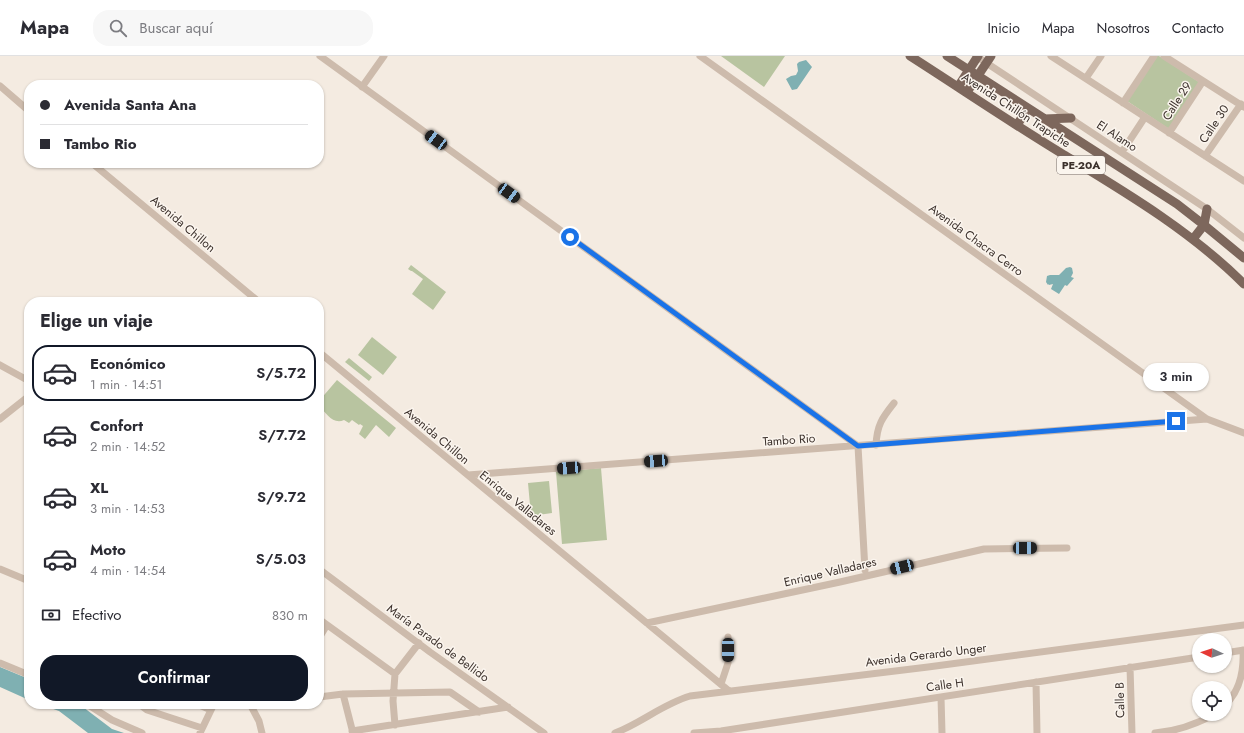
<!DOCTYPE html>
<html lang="es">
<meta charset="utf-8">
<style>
:root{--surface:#fff;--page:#f7f7f7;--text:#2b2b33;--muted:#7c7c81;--line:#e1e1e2;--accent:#111827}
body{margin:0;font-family:Jost,sans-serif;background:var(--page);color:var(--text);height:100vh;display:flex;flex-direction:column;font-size:15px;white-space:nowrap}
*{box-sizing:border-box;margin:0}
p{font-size:13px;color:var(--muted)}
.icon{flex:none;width:22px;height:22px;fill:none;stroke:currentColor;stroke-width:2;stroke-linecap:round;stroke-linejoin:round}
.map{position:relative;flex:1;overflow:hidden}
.sheet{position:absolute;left:24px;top:241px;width:300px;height:412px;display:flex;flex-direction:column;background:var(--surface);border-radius:16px;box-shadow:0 1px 3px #0004}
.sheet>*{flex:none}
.banner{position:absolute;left:24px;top:24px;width:300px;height:88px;border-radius:16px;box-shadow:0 1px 3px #0004;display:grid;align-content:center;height:88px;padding:0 16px;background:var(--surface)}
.needle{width:26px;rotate:274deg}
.tools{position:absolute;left:1192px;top:577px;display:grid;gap:8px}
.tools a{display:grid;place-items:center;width:40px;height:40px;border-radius:50%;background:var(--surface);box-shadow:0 1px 3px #0004;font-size:20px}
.end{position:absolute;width:18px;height:18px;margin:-9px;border:5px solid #1a73e8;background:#fff;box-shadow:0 0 0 2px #fff}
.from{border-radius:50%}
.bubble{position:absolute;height:28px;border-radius:14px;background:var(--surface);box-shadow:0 1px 3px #0004;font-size:13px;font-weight:600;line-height:28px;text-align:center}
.car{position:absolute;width:12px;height:24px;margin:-12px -6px;border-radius:5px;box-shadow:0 0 3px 1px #0007;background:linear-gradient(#222 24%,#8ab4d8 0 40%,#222 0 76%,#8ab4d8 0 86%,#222 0)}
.banner b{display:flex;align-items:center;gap:14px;height:38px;font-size:15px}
.banner b+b{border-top:1px solid var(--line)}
.banner i{width:10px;height:10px;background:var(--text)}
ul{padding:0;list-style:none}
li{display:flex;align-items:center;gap:12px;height:56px;margin:0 8px 6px;padding:0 8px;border:2px solid transparent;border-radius:16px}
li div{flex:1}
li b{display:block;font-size:15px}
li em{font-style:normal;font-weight:600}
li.on{border-color:var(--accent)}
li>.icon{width:36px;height:36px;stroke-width:1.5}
h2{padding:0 16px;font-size:18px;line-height:48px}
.pay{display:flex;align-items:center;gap:10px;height:44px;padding:0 16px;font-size:15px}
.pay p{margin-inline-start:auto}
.cta{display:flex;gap:8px;margin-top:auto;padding:8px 16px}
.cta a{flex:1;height:46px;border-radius:16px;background:var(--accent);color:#fff;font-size:16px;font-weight:600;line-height:46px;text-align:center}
header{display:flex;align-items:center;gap:24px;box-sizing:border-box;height:56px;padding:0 20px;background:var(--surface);border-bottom:1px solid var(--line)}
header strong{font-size:19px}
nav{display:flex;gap:22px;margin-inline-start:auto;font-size:14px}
.search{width:280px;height:36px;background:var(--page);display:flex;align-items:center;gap:10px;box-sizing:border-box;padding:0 14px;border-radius:16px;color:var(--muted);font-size:15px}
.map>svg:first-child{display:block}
</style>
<header>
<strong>Mapa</strong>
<div class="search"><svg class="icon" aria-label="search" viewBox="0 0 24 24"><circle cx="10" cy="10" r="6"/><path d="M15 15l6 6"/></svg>Buscar aquí</div>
<nav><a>Inicio</a><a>Mapa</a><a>Nosotros</a><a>Contacto</a></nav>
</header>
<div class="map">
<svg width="1244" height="677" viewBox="0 0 1244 677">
<rect width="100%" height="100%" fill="#f4ebe1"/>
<!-- green -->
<path fill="#b8c4a0" d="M721,0H785L764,31Z
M1157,0H1159L1199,26L1169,73L1127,45Z
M411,209L446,236L433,254L412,238L423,223L412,215H411L408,213Z
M372,281L397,301L383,319L358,299Z
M349,302L372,321L369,325L345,306Z
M337,324L396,372L389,381L376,369L365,383L359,378L363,370L360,368L359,369L352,364L349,367L344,364C333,369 326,357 319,350V345Z
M601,412L607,484L562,488L556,416Z
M549,425L552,457L531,460L528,427Z"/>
<!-- water -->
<path fill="#7fb0b2" d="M806,4L812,11L797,33L792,34L786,23L791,20L796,19L798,15L797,8L799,6Z
M1070,211L1072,212L1073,217L1071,221L1074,222L1067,230L1065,229L1059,238L1051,233L1053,228L1049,229L1048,228V229L1046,226L1047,220L1050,219H1059L1066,212Z
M0,611L29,623V644L0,631Z
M39,648H79L112,673L124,677H88L59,655Z"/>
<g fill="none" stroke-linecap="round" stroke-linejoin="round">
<!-- minor -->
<path stroke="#cdbbac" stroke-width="7" d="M320,0L858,390L865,514
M700,0L1207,363L1244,377
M976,0L1207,153L1244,182
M1051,0L1244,125
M1164,0L1244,51
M1086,22L1101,0
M0,30L29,55
M362,31L384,0
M1123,47L1154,0
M1169,77L1203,25
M1122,96L1145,61
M1205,100L1241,48
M92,107L259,246
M319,296L729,635
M0,309L29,325
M0,363L29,340
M876,389C877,369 882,362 894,347
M468,419L1207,363
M0,513L29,525
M319,513L430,596L544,677
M319,563L395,618
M647,567L840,526L984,493L1067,492
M319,582L327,569
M1225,597L1244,594
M0,607L29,619
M1130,611L1132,677
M1036,626L1037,677
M721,628L728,607V581
M343,638L353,677
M319,641L343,638L450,636L479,656
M941,641L942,677
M87,648L112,664L142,677
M139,648L147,654L202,672
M197,648L211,654
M250,648L259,665L262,677
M251,649L259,648
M1225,649C1241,634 1244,614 1243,594
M395,669L393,645L395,618L419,587
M352,675L508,651
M200,677L212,652
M615,677C641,667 663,648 690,640L928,611L1244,569
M694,677L721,675L1199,601
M1155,677C1177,675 1195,669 1215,658"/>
<!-- major -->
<path stroke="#7d675c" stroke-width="9" d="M910,0C960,32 1010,66 1061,97C1125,136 1191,175 1244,228
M947,0L1177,148L1204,169L1244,202
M958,31L978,0
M967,36L991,0
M1044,63L1071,62
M1017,69L1028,52
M1193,183L1204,169L1207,153"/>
</g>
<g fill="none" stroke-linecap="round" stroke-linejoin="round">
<!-- route -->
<path stroke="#1a73e8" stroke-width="5" d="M570,181L858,390L1176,365"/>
</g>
<g text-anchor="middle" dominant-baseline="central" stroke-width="3" stroke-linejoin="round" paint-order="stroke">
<!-- shield labels -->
<rect fill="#fbf5ee" stroke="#756b66" stroke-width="1" x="1057" y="100" width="48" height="18" rx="3"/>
<g font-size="11" font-weight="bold" fill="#3b302b">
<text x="1081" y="109">PE-20A</text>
</g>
<!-- street labels -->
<g font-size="12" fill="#3b302b" stroke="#fbf5ee">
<text transform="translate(1177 45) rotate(-57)">Calle 29</text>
<text transform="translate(1016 54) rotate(33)">Avenida Chillón Trapiche</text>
<text transform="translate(1214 68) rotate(-56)">Calle 30</text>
<text transform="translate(1117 80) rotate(33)">El Alamo</text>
<text transform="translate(183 168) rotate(40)">Avenida Chillon</text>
<text transform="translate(976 184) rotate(36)">Avenida Chacra Cerro</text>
<text transform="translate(437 380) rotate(40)">Avenida Chillon</text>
<text transform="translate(789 384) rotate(-4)">Tambo Rio</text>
<text transform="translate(518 447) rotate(39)">Enrique Valladares</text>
<text transform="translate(830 516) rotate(-13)">Enrique Valladares</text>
<text transform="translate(438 587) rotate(36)">María Parado de Bellido</text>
<text transform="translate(926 599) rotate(-7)">Avenida Gerardo Unger</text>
<text transform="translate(945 629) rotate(-8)">Calle H</text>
<text transform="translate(1120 644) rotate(-91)">Calle B</text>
</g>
</g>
</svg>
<div class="tools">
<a><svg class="needle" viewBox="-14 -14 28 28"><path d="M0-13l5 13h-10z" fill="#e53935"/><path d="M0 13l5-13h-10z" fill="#7c7c81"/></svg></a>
<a><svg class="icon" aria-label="locate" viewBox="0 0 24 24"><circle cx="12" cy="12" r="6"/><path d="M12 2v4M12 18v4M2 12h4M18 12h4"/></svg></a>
</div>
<i class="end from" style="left:570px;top:181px"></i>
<i class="end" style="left:1176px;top:365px"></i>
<div class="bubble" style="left:1143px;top:307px;width:66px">3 min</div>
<i class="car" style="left:436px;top:84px;rotate:306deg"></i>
<i class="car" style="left:509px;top:137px;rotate:126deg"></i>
<i class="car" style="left:656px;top:405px;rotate:266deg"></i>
<i class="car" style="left:569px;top:412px;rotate:266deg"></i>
<i class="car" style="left:1025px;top:492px;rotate:89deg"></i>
<i class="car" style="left:902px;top:511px;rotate:256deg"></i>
<i class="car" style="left:728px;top:594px;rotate:180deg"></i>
<div class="banner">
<b><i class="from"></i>Avenida Santa Ana</b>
<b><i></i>Tambo Rio</b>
</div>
<section class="sheet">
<h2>Elige un viaje</h2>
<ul>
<li class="on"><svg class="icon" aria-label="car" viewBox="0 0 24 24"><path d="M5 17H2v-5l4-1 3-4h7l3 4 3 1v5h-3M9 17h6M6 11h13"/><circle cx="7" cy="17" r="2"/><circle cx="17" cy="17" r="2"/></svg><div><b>Económico</b><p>1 min · 14:51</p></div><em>S/5.72</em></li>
<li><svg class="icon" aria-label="car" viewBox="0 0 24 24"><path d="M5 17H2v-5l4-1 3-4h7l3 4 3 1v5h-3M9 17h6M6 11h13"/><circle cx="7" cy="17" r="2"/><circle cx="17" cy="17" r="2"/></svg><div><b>Confort</b><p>2 min · 14:52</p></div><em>S/7.72</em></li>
<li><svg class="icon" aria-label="car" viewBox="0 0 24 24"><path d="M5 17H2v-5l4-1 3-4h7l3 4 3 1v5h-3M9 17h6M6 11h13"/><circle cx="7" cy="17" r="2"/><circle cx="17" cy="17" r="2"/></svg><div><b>XL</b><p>3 min · 14:53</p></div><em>S/9.72</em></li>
<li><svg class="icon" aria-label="car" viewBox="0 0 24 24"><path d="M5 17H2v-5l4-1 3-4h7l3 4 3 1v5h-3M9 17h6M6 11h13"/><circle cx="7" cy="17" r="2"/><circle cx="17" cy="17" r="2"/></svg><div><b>Moto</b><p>4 min · 14:54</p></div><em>S/5.03</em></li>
</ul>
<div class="pay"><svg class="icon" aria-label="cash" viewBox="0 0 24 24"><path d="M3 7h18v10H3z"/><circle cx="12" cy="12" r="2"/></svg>Efectivo<p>830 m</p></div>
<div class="cta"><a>Confirmar</a></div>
</section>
</div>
